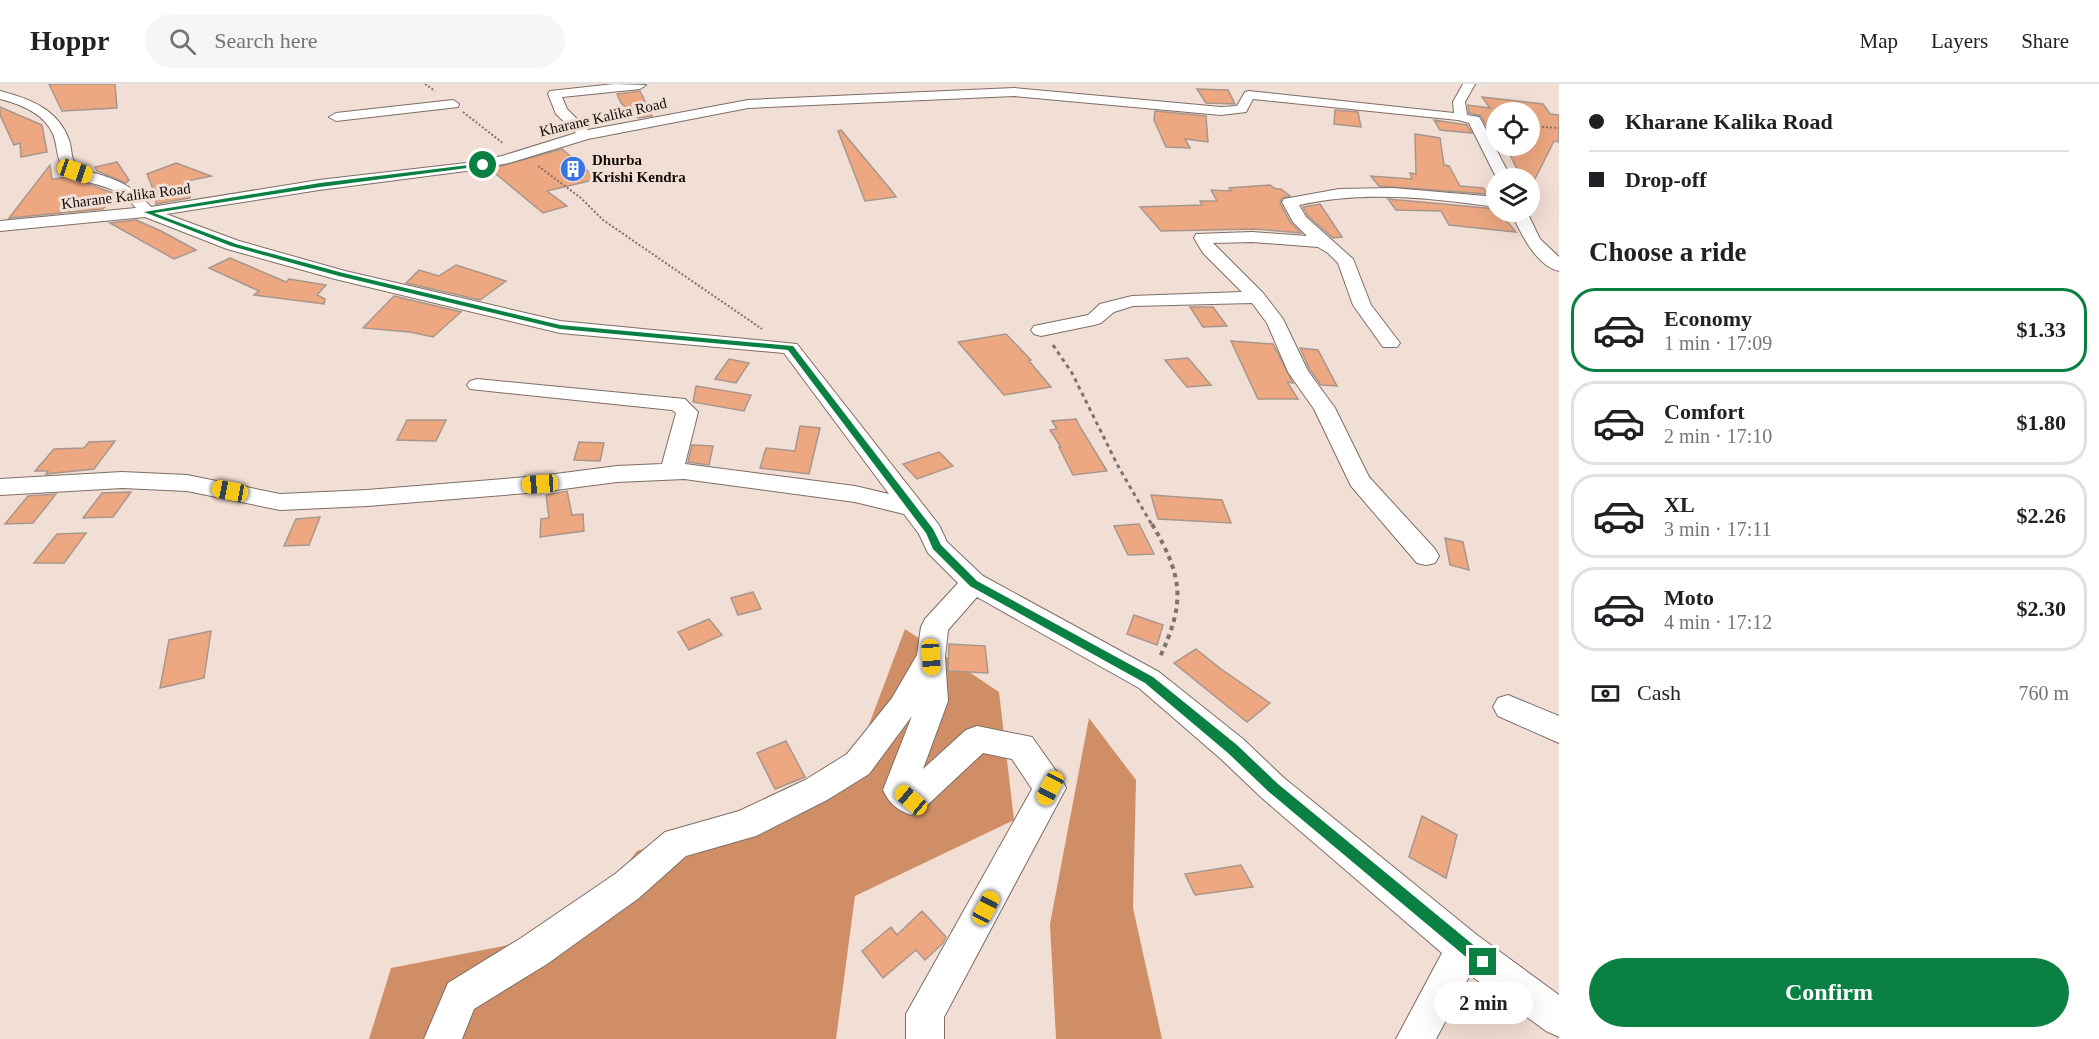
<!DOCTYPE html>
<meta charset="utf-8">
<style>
:root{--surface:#fff;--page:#f6f6f6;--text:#202124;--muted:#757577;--line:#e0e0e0;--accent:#0b8043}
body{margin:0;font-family:"Times New Roman",serif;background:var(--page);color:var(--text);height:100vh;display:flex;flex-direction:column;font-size:22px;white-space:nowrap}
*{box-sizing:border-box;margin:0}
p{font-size:20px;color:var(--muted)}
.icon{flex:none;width:33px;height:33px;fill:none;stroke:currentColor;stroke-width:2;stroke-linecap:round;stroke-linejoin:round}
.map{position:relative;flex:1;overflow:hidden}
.sheet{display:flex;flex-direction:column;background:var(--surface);width:540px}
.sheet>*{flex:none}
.guide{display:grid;align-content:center;height:132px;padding:0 30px;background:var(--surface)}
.fabs{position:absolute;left:1486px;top:18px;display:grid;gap:12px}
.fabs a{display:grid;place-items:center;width:54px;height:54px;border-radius:50%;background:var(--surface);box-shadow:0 6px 24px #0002;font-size:30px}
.end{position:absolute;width:27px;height:27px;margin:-14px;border:8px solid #0b8043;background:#fff;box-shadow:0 0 0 3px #fff}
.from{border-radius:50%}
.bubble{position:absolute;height:42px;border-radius:21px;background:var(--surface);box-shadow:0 6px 24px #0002;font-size:20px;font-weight:700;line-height:42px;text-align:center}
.car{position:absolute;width:18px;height:36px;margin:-18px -9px;border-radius:8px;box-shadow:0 0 4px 2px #0007;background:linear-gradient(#f5c518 24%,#345 0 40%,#f5c518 0 76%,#345 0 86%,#f5c518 0)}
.guide b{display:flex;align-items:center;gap:21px;height:57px;font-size:22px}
.guide b+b{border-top:2px solid var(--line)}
.guide i{width:15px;height:15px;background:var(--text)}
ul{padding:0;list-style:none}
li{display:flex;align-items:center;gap:18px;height:84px;margin:0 12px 9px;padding:0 18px;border:3px solid var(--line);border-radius:24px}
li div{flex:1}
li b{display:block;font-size:22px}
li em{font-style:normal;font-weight:700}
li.on{border-color:var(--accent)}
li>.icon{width:54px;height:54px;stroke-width:1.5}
h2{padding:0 30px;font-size:27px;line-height:72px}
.pay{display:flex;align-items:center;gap:15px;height:66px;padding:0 30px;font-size:22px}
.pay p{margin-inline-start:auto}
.action{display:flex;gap:12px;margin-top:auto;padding:12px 30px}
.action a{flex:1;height:69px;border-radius:36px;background:var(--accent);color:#fff;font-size:24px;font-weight:700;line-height:69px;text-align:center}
header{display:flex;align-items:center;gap:36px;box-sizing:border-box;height:84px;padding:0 30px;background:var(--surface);border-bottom:2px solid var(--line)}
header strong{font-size:28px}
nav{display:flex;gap:33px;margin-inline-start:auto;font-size:21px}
.search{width:420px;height:54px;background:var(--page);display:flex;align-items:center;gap:15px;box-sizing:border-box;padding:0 21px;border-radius:33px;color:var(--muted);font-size:22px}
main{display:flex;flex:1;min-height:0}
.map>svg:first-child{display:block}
</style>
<header>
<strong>Hoppr</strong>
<div class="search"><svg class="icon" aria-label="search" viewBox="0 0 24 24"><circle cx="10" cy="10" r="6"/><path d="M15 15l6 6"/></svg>Search here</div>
<nav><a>Map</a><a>Layers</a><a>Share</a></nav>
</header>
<main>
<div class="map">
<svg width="1559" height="955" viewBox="0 0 1559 955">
<rect width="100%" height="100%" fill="#f1ded4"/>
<!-- forest -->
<path fill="#d08e67" d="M905,545L999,608L1014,736L855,812L836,955H369L391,884L575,848L637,767L784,722L864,654Z
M1089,634L1136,696L1133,824L1162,955H1056L1050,840Z"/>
<!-- building -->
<path fill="#eda881" stroke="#a8968d" stroke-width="1.5" d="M49,0H115L117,24L62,27Z
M1197,5L1228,6L1235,20L1206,19Z
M640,7L652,32L638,34L621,19L617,10Z
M1482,13L1543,20L1550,30L1559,31V58L1554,57L1531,103L1530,94H1525L1516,83L1506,62H1530V28H1497V52H1492L1481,32L1469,29L1468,21L1490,24Z
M0,23L42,41L47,68L21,73L20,59L14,61L0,31Z
M1335,26L1358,28L1361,43L1334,40Z
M1155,27L1206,32L1208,58L1185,55L1190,64L1166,63L1154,36Z
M1434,36L1467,41L1472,49L1440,46Z
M841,46L891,106L896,113L865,117L838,47Z
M1415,50L1440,54L1444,81L1449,82L1460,102L1483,104L1488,110L1379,102L1371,92L1412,95L1410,89L1416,90Z
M562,65L597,95L547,107L567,122L543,129L490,85Z
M117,78L129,96L126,99L97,87L95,83Z
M176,79L211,92L187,97L190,114L156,120L155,110L147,90Z
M50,81L52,95L70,93L116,110L103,125L9,134Z
M1270,101L1276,105H1281L1290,112L1282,114L1280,119L1291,139L1301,149L1256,145L1161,147L1140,123L1202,121L1200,117H1217L1211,106L1231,107L1229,104Z
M1388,115L1497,125L1516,148L1449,141L1441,127L1396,126Z
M1320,120L1342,153L1333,154L1308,132L1303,123Z
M136,136L161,147L196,166L174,175L110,139Z
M230,174L286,198L289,195L326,201L317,211L325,215L324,220L254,211L259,207L209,184Z
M456,181L506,197L480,216L406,199L419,186L439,192Z
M394,212L461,228L433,253L410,248L363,244Z
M1190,223H1213L1227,242L1203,243Z
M1006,250L1031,276L1029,277L1051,303L1004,311L958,258Z
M1231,257L1273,260L1293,299L1287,298L1298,315H1258Z
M1300,264L1318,266L1337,302L1321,301L1310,286Z
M1188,274L1211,301L1187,303L1165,276Z
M729,275L749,279L736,299L715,295Z
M696,302L751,311L744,327L693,318Z
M1076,335L1080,343L1107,387L1073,391L1059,363H1061L1050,346L1057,345L1052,337Z
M407,336H446L436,357L397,356Z
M800,342L820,344L809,390L760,384L766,364L795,367Z
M115,357L94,385L46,390L48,387H35L54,365L84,364L89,358Z
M579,358L604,359L600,377L574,376Z
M692,361L713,362L709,381L688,378Z
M939,368L953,382L917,395L903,380Z
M567,407L572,431L583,430L584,447L540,453L541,435L549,434L546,411Z
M131,408L113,433L83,434L102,409Z
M56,410L33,439L5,440L28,412Z
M1151,411L1222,416L1231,439L1158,435Z
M320,433L309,461L284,462L296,435Z
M1139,440L1154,470L1128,471L1114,442Z
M86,449L64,479H34L57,450Z
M1445,454L1463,458L1469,486L1450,481Z
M753,508L761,525L738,531L731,514Z
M1134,531L1163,541L1157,561L1127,550Z
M709,535L722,551L689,566L678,548Z
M211,547L204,594L160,604L169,556Z
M949,560L985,562L988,589L948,587Z
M1196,565L1221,585L1270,619L1247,638L1174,579Z
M786,657L805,693L775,705L757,669Z
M1422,732L1457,751L1446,794L1409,773Z
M1241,781L1253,803L1195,811L1185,790Z
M922,827L946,853L943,859L925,876L916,866L883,894L862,867L891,843L897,851Z"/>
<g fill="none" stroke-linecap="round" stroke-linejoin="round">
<!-- minor casing -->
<g stroke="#7e6e65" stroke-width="2">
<path id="minor" d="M614,0L646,1L640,5L562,13L567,25L588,46L748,16L1014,4L1221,23L1237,22L1245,8L1249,7L1454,29L1453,18L1463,0H1475L1465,18L1467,31L1479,33L1481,36L1511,94L1497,95L1469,39L1458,36L1253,15L1246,28L1221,31L1014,12L748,24L588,55L509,79L466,87L319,106L166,130L239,157L345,187L560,237L797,260L939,441L947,458L983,492L1159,588L1243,655L1284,694L1477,851L1559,911V953L1546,947L1470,891L1436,955H1396L1442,869L1262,714L1221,675L1139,604L977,513L948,546L945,573L948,617L923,685L966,646L977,642L1032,653L1061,694L1066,704L944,933V955H906V930L1032,705L1012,675L983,669L922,726L911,731C897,726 889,719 883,706L912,632L869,690L827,716L756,752L686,772L639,814L547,880L474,925L462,955H424L448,899L521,854L615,790L665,748L739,727L805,696L847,670L892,614L917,571L921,543L925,535L958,499L928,469L919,450L904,430L855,418L684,395L617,398L540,408L367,422L280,426L187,407L122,404L0,411V395L122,388L187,391L280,410L367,406L540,392L617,382L662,380L676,329L672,326L470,305L467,301L470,297L477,295L685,315L698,328L685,380L855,402L889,410L784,269L560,249L335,195L227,165L145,133L0,147V137L136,124C116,99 96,104 71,91C55,82 59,64 53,50C44,29 20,20 0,15V7C31,15 60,26 70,59C72,69 71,78 80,84C85,87 92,88 98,90C121,97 135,104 151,123L319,96L466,79L502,72L576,49L556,30L548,10L550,7Z
M453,16L459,20L458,23L336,37L329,33L336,29Z
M1393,104L1497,113V123C1432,114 1364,106 1299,121L1306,133L1353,175L1371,221L1400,259L1397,263H1383L1353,221L1338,179L1328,169L1318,163L1252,158L1213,159L1263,209L1283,235L1308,287L1335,324L1369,393L1435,465L1439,472L1435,479L1426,481L1417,479L1351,402L1314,325L1288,288L1267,239L1252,219L1133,222L1114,228L1101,239L1094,241L1041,252L1034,250L1031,246L1034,242L1088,231L1100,220L1132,212L1242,208L1203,169L1194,154L1196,150L1252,148L1307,152L1293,138L1282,118L1284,115L1339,105Z
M1511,128H1527L1540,155L1559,173V187C1536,182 1520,148 1511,128Z
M1508,611L1559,632V659L1498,632L1493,623L1498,614Z"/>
</g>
<!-- path-far2 -->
<path stroke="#80736d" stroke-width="2" stroke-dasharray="2 2" stroke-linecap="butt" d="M425,0L435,7
M463,28L504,60
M1530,42L1559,44
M538,82L581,114L603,136L762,245"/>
<!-- path-far1 -->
<path stroke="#80736d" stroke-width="3" stroke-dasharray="4 4" stroke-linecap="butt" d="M1053,261L1072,289L1118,382L1152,441"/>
<!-- path -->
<path stroke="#80736d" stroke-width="4" stroke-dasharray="4.5 4.5" stroke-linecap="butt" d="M1152,440C1183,493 1186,518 1159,575"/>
<!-- minor -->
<use href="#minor" fill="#fff" fill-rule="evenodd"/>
</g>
<!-- route -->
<path fill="#0b8043" d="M485,79L483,82L320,103L154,129L236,160L343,189L560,241L793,262L933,445L941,461L977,497L1153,593L1237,661L1278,700L1488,873L1490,878L1488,883L1483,885L1478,883L1269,708L1228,669L1145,599L970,502L933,465L926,449L788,266L560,245L339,192L231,162L144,128L320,99Z"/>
<!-- icons -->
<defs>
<g id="building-disc" transform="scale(1.35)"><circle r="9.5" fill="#3874e3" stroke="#f1ded4"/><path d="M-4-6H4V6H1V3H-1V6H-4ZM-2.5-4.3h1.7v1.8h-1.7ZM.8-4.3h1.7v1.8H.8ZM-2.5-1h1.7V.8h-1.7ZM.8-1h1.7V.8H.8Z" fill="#fff"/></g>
</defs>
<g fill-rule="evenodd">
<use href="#building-disc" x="573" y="85"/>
</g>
<g text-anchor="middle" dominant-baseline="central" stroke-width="6" stroke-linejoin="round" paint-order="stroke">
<!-- far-street labels -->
<g font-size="15" fill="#120c09" stroke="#f1ded4">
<text transform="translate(603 33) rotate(-13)">Kharane Kalika Road</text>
<text transform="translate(126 112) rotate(-7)">Kharane Kalika Road</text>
</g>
<!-- far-poi labels -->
<g font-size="15" font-weight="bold" fill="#120c09" stroke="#f1ded4" text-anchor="start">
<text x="592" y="76">Dhurba<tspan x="592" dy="17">Krishi Kendra</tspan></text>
</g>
</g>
</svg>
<div class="fabs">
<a><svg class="icon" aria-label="locate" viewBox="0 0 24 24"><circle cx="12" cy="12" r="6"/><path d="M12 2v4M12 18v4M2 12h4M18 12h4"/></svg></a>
<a><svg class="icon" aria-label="layers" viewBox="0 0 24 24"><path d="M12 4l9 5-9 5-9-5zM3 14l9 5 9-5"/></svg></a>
</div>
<i class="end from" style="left:483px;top:81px"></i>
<i class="end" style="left:1483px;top:878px"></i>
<div class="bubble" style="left:1434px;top:898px;width:99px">2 min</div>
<i class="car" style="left:75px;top:87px;rotate:109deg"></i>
<i class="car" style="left:540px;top:400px;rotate:266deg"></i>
<i class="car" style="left:230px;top:407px;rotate:281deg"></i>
<i class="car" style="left:931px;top:573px;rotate:176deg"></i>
<i class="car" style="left:1050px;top:704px;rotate:208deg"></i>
<i class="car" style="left:911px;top:716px;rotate:310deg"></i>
<i class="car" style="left:986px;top:824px;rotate:28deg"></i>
</div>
<section class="sheet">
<div class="guide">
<b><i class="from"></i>Kharane Kalika Road</b>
<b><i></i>Drop-off</b>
</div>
<h2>Choose a ride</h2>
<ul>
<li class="on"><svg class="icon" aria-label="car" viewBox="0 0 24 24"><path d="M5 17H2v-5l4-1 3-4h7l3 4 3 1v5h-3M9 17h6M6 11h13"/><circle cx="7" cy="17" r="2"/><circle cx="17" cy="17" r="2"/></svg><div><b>Economy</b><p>1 min · 17:09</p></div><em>$1.33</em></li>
<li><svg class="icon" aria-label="car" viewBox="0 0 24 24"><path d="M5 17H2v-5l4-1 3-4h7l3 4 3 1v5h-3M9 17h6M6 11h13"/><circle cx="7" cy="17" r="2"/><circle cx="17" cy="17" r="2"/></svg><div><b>Comfort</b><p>2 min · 17:10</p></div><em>$1.80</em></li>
<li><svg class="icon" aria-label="car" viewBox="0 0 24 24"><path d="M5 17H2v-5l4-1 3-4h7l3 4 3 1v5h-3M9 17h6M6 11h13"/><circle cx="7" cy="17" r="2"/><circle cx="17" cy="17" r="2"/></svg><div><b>XL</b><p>3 min · 17:11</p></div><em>$2.26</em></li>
<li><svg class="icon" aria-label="car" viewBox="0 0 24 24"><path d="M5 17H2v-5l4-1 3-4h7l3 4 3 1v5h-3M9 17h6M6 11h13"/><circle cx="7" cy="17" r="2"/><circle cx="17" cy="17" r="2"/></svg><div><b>Moto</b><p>4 min · 17:12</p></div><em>$2.30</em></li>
</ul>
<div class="pay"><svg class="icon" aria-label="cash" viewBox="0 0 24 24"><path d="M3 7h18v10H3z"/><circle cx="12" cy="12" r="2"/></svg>Cash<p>760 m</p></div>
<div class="action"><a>Confirm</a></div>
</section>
</main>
